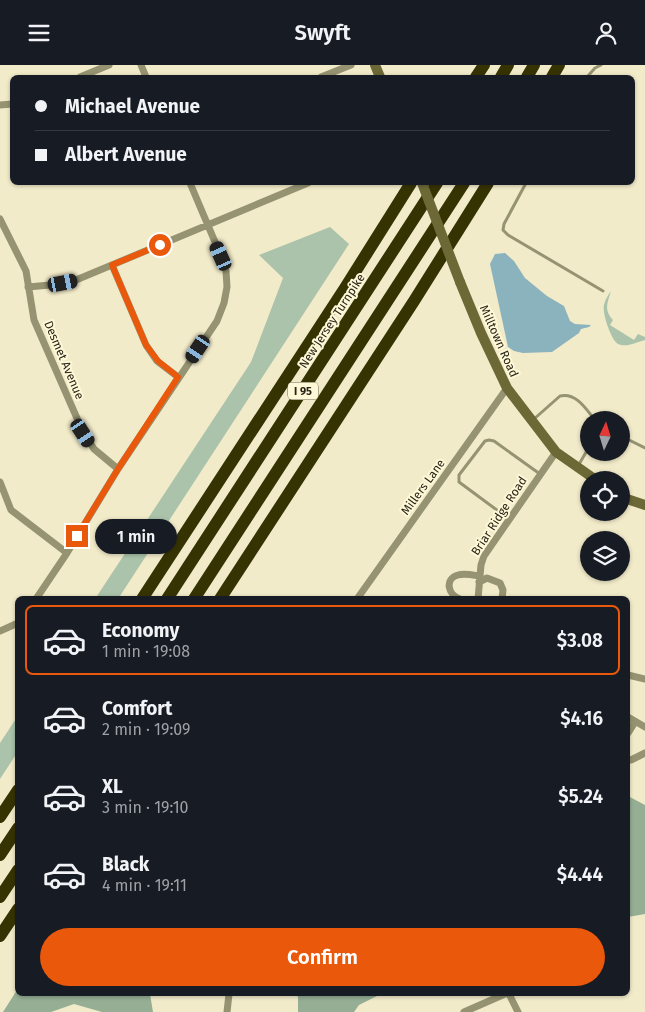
<!DOCTYPE html>
<meta charset="utf-8">
<style>
:root{--surface:#171b24;--page:#20242c;--text:#f1f3f6;--muted:#9ea1a6;--line:#363941;--accent:#ea580c}
body{margin:0;font-family:"Fira Sans",sans-serif;background:var(--page);color:var(--text);height:100vh;display:flex;flex-direction:column;font-size:19px;white-space:nowrap}
*{box-sizing:border-box;margin:0}
p{font-size:16px;color:var(--muted)}
.icon{flex:none;width:28px;height:28px;fill:none;stroke:currentColor;stroke-width:2;stroke-linecap:round;stroke-linejoin:round}
.map{position:relative;flex:1;overflow:hidden}
.drawer{position:absolute;left:15px;top:531px;width:615px;height:400px;display:flex;flex-direction:column;background:var(--surface);border-radius:8px;box-shadow:0 1px 4px #0004}
.drawer>*{flex:none}
.banner{position:absolute;left:10px;top:10px;width:625px;height:110px;border-radius:8px;box-shadow:0 1px 4px #0004;display:grid;align-content:center;height:110px;padding:0 25px;background:var(--surface)}
.needle{width:32px;rotate:4deg}
.buttons{position:absolute;left:580px;top:346px;display:grid;gap:10px}
.buttons a{display:grid;place-items:center;width:50px;height:50px;border-radius:50%;background:var(--surface);box-shadow:0 1px 4px #0004;font-size:25px}
.end{position:absolute;width:22px;height:22px;margin:-11px;border:6px solid #ea580c;background:#fff;box-shadow:0 0 0 2px #fff}
.from{border-radius:50%}
.bubble{position:absolute;height:35px;border-radius:18px;background:var(--surface);box-shadow:0 1px 4px #0004;font-size:16px;font-weight:600;line-height:35px;text-align:center}
.car{position:absolute;width:15px;height:30px;margin:-15px -8px;border-radius:6px;box-shadow:0 0 4px 1px #0007;background:linear-gradient(#222 24%,#8ab4d8 0 40%,#222 0 76%,#8ab4d8 0 86%,#222 0)}
.banner b{display:flex;align-items:center;gap:18px;height:48px;font-size:19px}
.banner b+b{border-top:1px solid var(--line)}
.banner i{width:12px;height:12px;background:var(--text)}
ul{padding:9px 0 0;list-style:none}
li{display:flex;align-items:center;gap:15px;height:70px;margin:0 10px 8px;padding:0 15px;border:2px solid transparent;border-radius:8px}
li div{flex:1}
li b{display:block;font-size:19px}
li em{font-style:normal;font-weight:600}
li.on{border-color:var(--accent)}
li>.icon{width:45px;height:45px;stroke-width:1.5}
.primary-button{display:flex;gap:10px;margin-top:auto;padding:10px 25px}
.primary-button a{flex:1;height:58px;border-radius:30px;background:var(--accent);color:#fff;font-size:20px;font-weight:600;line-height:58px;text-align:center}
header{display:flex;justify-content:space-between;align-items:center;height:65px;padding:0 25px;background:var(--surface);font-size:22px;font-weight:600}
.map>svg:first-child{display:block}
</style>
<header><svg class="icon" aria-label="menu" viewBox="0 0 24 24"><path d="M4 6h16M4 12h16M4 18h16"/></svg>Swyft<svg class="icon" aria-label="person" viewBox="0 0 24 24"><circle cx="12" cy="8" r="4"/><path d="M4 21q1-7 8-7t8 7"/></svg></header>
<div class="map">
<svg width="645" height="947" viewBox="0 0 645 947">
<rect width="100%" height="100%" fill="#f2ebca"/>
<!-- green -->
<path fill="#abc3aa" d="M330,162L349,179L118,534H95L251,297L283,213L259,190Z
M611,226C608,237 603,244 613,255L610,260L634,275L638,269L645,272V275C637,277 626,283 618,279C611,275 602,248 604,240C605,235 608,230 611,226Z
M17,652V688L0,714V678Z"/>
<!-- forest -->
<path fill="#95ae94" d="M628,731L645,740V849L628,852Z
M17,925L18,929H150L153,947H102L74,939L51,947H3Z
M296,929H381L359,940L354,947H298V932Z"/>
<!-- water -->
<path fill="#8bb3be" d="M505,188L514,196L525,213L547,231L564,241L570,256L575,259L591,260L589,262L581,264L579,268L552,287L523,288L514,286L508,282L490,199L495,189Z"/>
<g fill="none" stroke-linecap="round" stroke-linejoin="round">
<!-- lane -->
<path stroke="#959371" stroke-width="3" d="M587,12L595,3L601,0
M526,118L504,159L503,165L508,170L603,226
M534,354L560,331C576,327 586,344 595,355
M621,371L645,383
M578,401L589,382
M509,454L459,417V410L485,376L489,375L494,376L540,409"/>
<!-- street -->
<path stroke="#959371" stroke-width="7" d="M141,0L146,12
M80,12L109,0
M321,12L351,0
M0,40L12,39
M0,154L26,206L34,255L83,367L94,384L118,404
M112,200L146,280L157,296L178,312
M28,222L50,220L76,215L308,118
M0,417L11,445L67,488
M479,517L487,513L500,518L503,525L502,534
M36,534L67,488L118,404L217,256L224,238L227,222L226,206L221,191L190,118
M357,534L507,323
M460,534C448,530 444,514 458,510C464,508 473,510 479,511
M478,534L481,500L484,491L556,387
M0,566L18,558
M628,610L645,614
M628,652L645,662
M628,668L635,657
M628,694L631,695L645,688
M509,929L518,947
M227,947L229,929
M464,947L505,929"/>
<!-- secondary -->
<path stroke="#6d6936" stroke-width="10" d="M375,0L380,12
M460,217L481,268L507,323L556,387L596,415
M621,432L645,440"/>
<!-- highway -->
<path stroke="#363303" stroke-width="12" d="M476,12L484,0
M501,12L508,0
M527,12L534,0
M552,12L559,0
M142,534L345,223L411,118
M167,534L437,118
M194,534L464,118
M220,534L414,236L488,118
M0,752L18,725
M0,790L18,763
M0,832L18,805
M0,871L18,844"/>
<!-- secondary-bridge -->
<path stroke="#6d6936" stroke-width="10" d="M422,118L460,217"/>
</g>
<g fill="none" stroke-linecap="round" stroke-linejoin="round">
<!-- route -->
<path stroke="#ea580c" stroke-width="6" d="M77,471L118,404L178,312L158,296L146,280L112,200L160,180"/>
</g>
<g text-anchor="middle" dominant-baseline="central" stroke-width="4" stroke-linejoin="round" paint-order="stroke">
<!-- shield labels -->
<rect fill="#fff8d7" stroke="#686451" stroke-width="1" x="288" y="317.5" width="30" height="17" rx="4"/>
<g font-size="11" font-weight="bold" fill="#272418">
<text x="303" y="326">I 95</text>
</g>
<!-- street labels -->
<g font-size="12" fill="#272418" stroke="#fff8d7">
<text transform="translate(332 256) rotate(-57)">New Jersey Turnpike</text>
<text transform="translate(499 276) rotate(66)">Milltown Road</text>
<text transform="translate(64 295) rotate(67)">Desmet Avenue</text>
<text transform="translate(423 422) rotate(-54)">Millers Lane</text>
<text transform="translate(499 451) rotate(-57)">Briar Ridge Road</text>
</g>
</g>
</svg>
<div class="buttons">
<a><svg class="needle" viewBox="-14 -14 28 28"><path d="M0-13l5 13h-10z" fill="#e53935"/><path d="M0 13l5-13h-10z" fill="#9ea1a6"/></svg></a>
<a><svg class="icon" aria-label="locate" viewBox="0 0 24 24"><circle cx="12" cy="12" r="6"/><path d="M12 2v4M12 18v4M2 12h4M18 12h4"/></svg></a>
<a><svg class="icon" aria-label="layers" viewBox="0 0 24 24"><path d="M12 4l9 5-9 5-9-5zM3 14l9 5 9-5"/></svg></a>
</div>
<i class="end from" style="left:160px;top:180px"></i>
<i class="end" style="left:77px;top:471px"></i>
<div class="bubble" style="left:95px;top:454px;width:82px">1 min</div>
<i class="car" style="left:221px;top:191px;rotate:336deg"></i>
<i class="car" style="left:63px;top:218px;rotate:79deg"></i>
<i class="car" style="left:198px;top:284px;rotate:214deg"></i>
<i class="car" style="left:83px;top:368px;rotate:147deg"></i>
<div class="banner">
<b><i class="from"></i>Michael Avenue</b>
<b><i></i>Albert Avenue</b>
</div>
<section class="drawer">
<ul>
<li class="on"><svg class="icon" aria-label="car" viewBox="0 0 24 24"><path d="M5 17H2v-5l4-1 3-4h7l3 4 3 1v5h-3M9 17h6M6 11h13"/><circle cx="7" cy="17" r="2"/><circle cx="17" cy="17" r="2"/></svg><div><b>Economy</b><p>1 min · 19:08</p></div><em>$3.08</em></li>
<li><svg class="icon" aria-label="car" viewBox="0 0 24 24"><path d="M5 17H2v-5l4-1 3-4h7l3 4 3 1v5h-3M9 17h6M6 11h13"/><circle cx="7" cy="17" r="2"/><circle cx="17" cy="17" r="2"/></svg><div><b>Comfort</b><p>2 min · 19:09</p></div><em>$4.16</em></li>
<li><svg class="icon" aria-label="car" viewBox="0 0 24 24"><path d="M5 17H2v-5l4-1 3-4h7l3 4 3 1v5h-3M9 17h6M6 11h13"/><circle cx="7" cy="17" r="2"/><circle cx="17" cy="17" r="2"/></svg><div><b>XL</b><p>3 min · 19:10</p></div><em>$5.24</em></li>
<li><svg class="icon" aria-label="car" viewBox="0 0 24 24"><path d="M5 17H2v-5l4-1 3-4h7l3 4 3 1v5h-3M9 17h6M6 11h13"/><circle cx="7" cy="17" r="2"/><circle cx="17" cy="17" r="2"/></svg><div><b>Black</b><p>4 min · 19:11</p></div><em>$4.44</em></li>
</ul>
<div class="primary-button"><a>Confirm</a></div>
</section>
</div>
